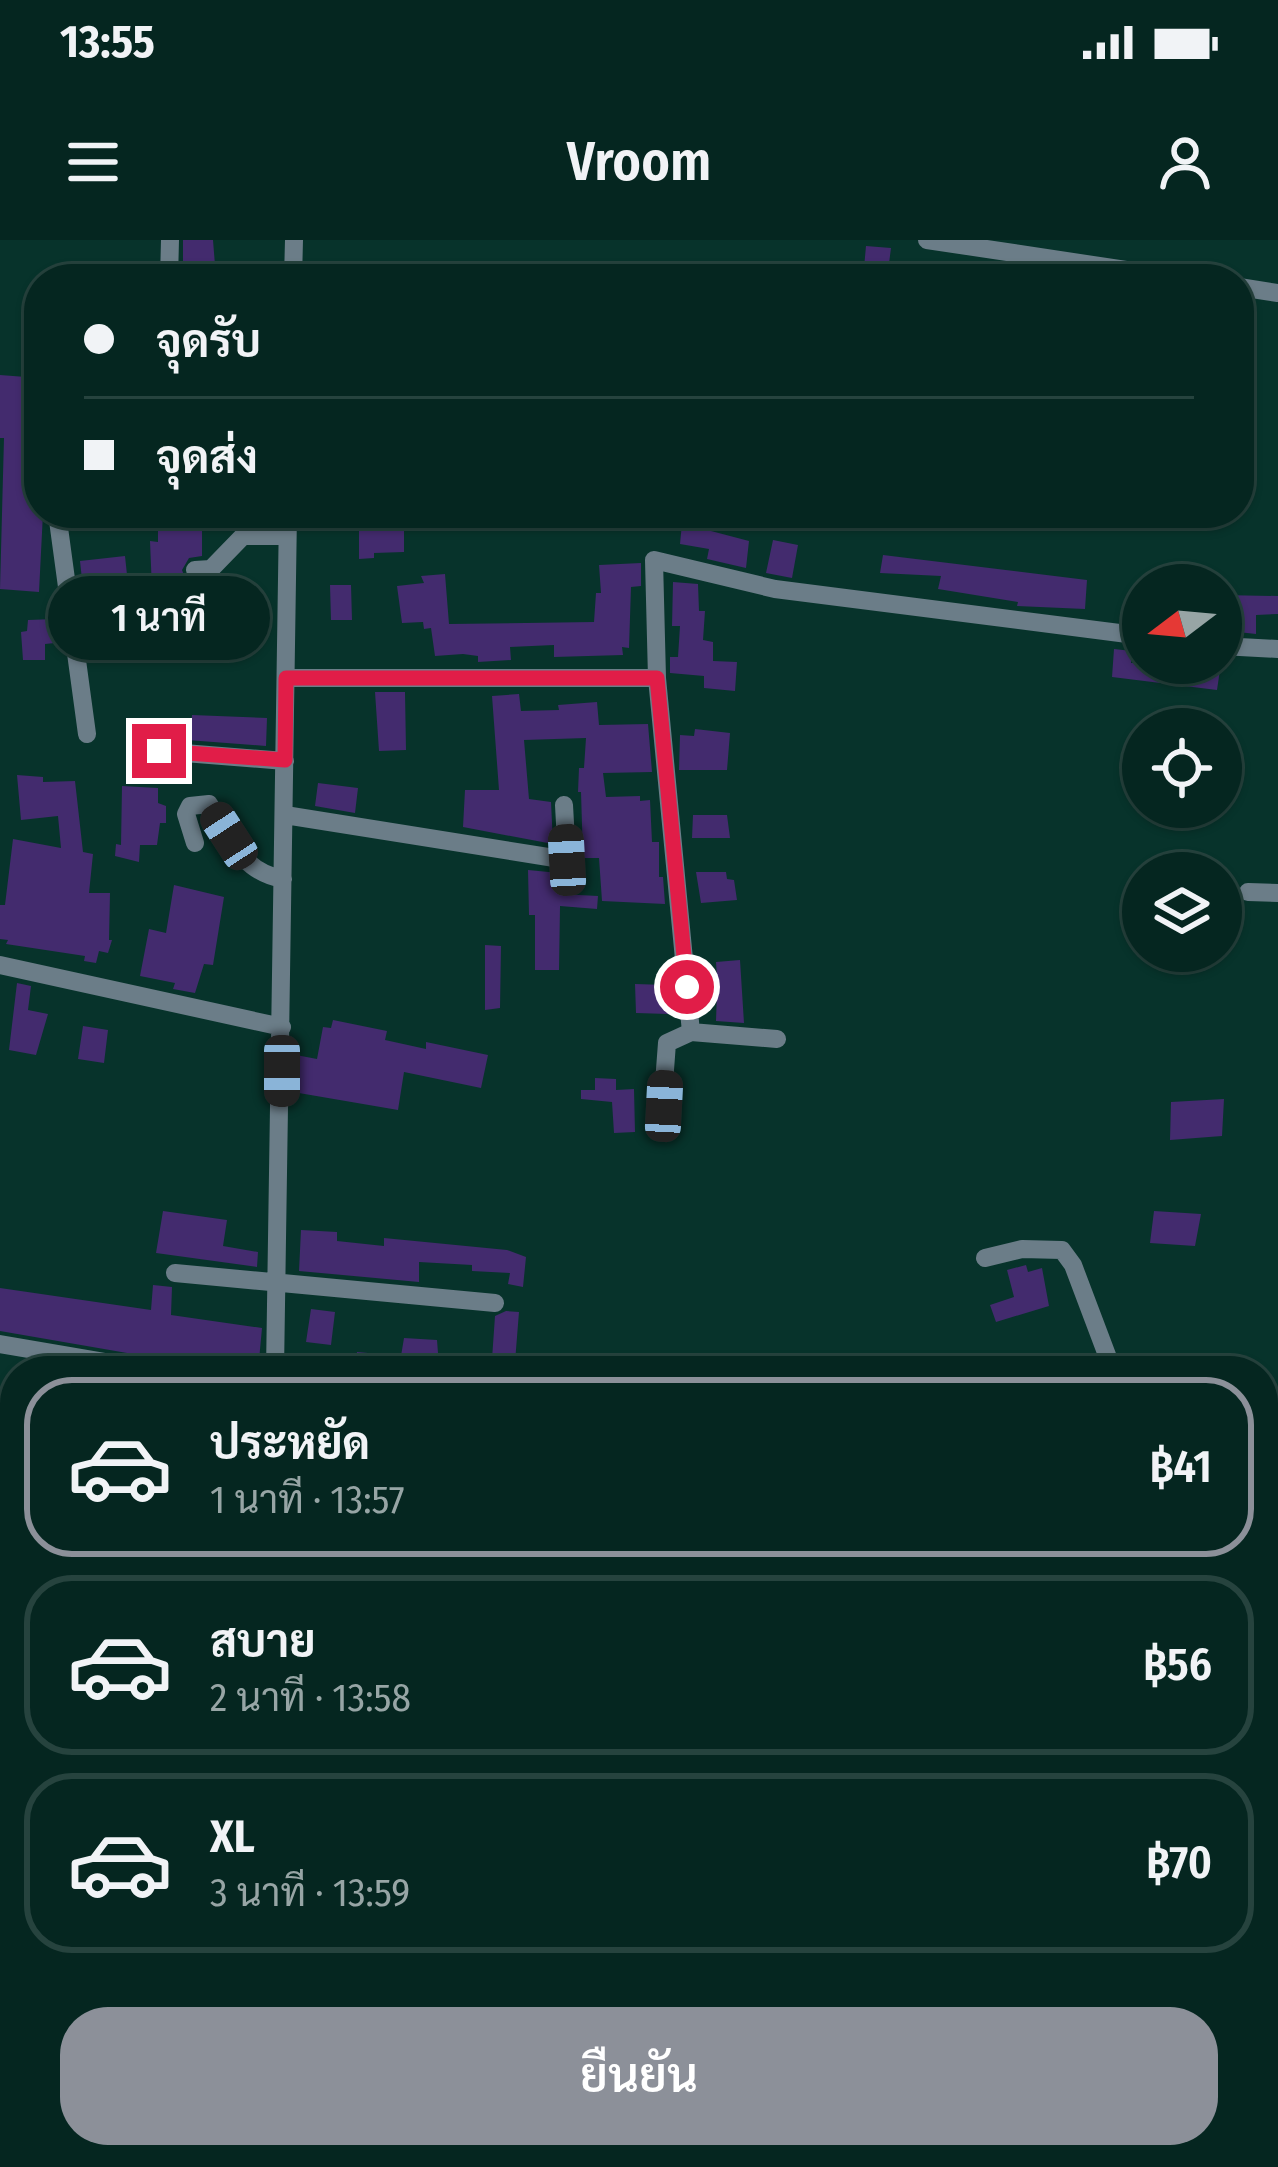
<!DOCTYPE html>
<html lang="th">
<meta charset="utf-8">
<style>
:root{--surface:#052620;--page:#0e2e29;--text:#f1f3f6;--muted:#97a5a5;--line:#26433e;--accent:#8c9099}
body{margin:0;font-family:"Fira Sans Condensed",Sarabun,sans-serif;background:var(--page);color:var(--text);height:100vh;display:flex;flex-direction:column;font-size:45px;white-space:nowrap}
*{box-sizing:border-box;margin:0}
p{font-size:39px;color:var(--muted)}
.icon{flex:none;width:66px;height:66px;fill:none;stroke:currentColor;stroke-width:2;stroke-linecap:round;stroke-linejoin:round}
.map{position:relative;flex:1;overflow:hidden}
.panel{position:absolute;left:0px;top:1116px;width:1278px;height:813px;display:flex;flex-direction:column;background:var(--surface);border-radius:48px 48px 0 0;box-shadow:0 3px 9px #0004,0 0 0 3px var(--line)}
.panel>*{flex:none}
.hud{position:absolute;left:24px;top:24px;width:1230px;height:264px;border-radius:48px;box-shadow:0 3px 9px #0004,0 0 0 3px var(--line);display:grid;align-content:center;height:264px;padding:0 60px;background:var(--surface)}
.needle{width:78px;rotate:254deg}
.controls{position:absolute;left:1122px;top:324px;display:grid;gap:24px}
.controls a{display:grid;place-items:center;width:120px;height:120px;border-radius:50%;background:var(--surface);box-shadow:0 3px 9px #0004,0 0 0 3px var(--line);font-size:60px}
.end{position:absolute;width:54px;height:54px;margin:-27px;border:15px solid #e11d48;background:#fff;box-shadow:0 0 0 6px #fff}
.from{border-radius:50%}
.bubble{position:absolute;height:84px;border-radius:42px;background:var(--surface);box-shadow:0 3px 9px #0004,0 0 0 3px var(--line);font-size:39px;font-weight:600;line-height:84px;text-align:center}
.car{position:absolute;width:36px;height:72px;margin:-36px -18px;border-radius:15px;box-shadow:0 0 9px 3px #0007;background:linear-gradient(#222 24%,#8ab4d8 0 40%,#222 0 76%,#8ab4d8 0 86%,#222 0)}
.hud b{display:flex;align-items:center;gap:42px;height:114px;font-size:45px}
.hud b+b{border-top:3px solid var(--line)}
.hud i{width:30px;height:30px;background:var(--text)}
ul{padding:21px 0 0;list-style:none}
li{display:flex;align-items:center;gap:36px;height:180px;margin:0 24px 18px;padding:0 36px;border:6px solid var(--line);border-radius:48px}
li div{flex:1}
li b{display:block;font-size:45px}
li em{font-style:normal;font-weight:600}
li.on{border-color:var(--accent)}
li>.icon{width:108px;height:108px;stroke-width:1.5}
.button{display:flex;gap:24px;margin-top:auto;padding:24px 60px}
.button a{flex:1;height:138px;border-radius:48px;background:var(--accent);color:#fff;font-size:48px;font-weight:600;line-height:138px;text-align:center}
.status{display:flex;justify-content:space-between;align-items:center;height:84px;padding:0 60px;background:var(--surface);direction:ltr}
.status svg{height:33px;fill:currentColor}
header{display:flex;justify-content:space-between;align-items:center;height:156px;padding:0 60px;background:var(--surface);font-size:54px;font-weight:600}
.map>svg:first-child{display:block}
</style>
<div class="status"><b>13:55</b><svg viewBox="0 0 49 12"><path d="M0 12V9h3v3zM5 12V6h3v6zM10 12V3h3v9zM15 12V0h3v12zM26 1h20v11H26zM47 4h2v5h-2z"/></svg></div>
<header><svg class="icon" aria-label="menu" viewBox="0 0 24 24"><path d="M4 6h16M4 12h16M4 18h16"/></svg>Vroom<svg class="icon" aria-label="person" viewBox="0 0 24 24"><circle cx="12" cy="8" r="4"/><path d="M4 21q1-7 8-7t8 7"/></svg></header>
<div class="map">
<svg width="1278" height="1927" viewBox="0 0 1278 1927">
<rect width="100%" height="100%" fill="#07332b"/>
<!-- building -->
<path fill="#432b6e" d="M183,0H213L215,25L183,28Z
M866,6L891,8L887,39H863Z
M0,135L39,138V273H43L39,352L0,349L4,198H0Z
M158,273H202V316L189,318L182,330L185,338L195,343V349L152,350L150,301L158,302Z
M683,273H714L711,291L749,301L746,328L707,319L709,309L680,304Z
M404,279V312L374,313V318L359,319V285Z
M773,300L798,305L792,338L766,333Z
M883,315L1087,340L1085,369L1017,366L1018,362L938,349L941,336L880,333Z
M125,316L133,391L88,395L80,321Z
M641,323V346L631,347L629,408L622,407L623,415L554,417V405L510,407L511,420L478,422V416L463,414L435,416L431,388L424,389L423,382L402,383L397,346L424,343L421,336L445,334L449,384L594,382L596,353H601L599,325Z
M673,342L698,344L699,371H705L703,400L713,402V421L737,422L735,451L704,448V436L670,433V417H678L680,386H672Z
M330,345H351L352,380H331Z
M1221,355L1278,356V374L1256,375V394L1229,391L1221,388Z
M55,379V403L45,404V420H23L21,392L27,391L28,380Z
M1114,409L1132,411L1131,423H1221L1217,450L1112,437Z
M375,452H405L406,510L379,511Z
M519,454L521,471L559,470L558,465L597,462L599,485L648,484L652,532L603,533L606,557L640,556V561L650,560L652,602H659V637H663L665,664L602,661L599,618H583L581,552H578L579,528H584L586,498L524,500L529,559L551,562L553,604L463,587L465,550H499L492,456Z
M192,475L267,478L266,506L174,499V488L191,490Z
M695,489L730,493L727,530H679L680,495L694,496Z
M17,535L43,537V542L75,541L83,612L93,614L89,653H110L109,700H112L108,713L99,711L96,723L84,721L85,716L6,704L8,700L0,699V665H5L13,599L61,608L58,576L21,580Z
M318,543L358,548L355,573L315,566Z
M122,546L158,548V563L166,566V583H160L157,605H140L139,622L115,616L116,604L121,605Z
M693,575H727L730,598H692Z
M528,630L559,633L560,654L598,656L597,669L560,666L559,730H535V675H529Z
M696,632H726L727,639L734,640L737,660L701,663Z
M174,645L224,657L213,725L204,724L195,753L173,749L175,743L140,736L149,689L166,693Z
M485,705L501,706L500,768L485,770Z
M740,720L744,783L716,781L717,753L713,754L712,737H717L716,722Z
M17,743L31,746L28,770L48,774L36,815L9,810Z
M635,744L667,745L668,774L636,773Z
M333,780L387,791L385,800L426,809V802L488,815L481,848L404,832L398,870L293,852L296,815L317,819L323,787L331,788Z
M83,786L108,790L104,823L78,819Z
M595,838L616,839V850L634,849L635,892L614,893L612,862L581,859V850H595Z
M1224,859L1222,896L1170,900L1171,862Z
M163,971L227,980L223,1006L258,1012L257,1027L156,1013Z
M1154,971L1201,974L1195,1006L1150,1003Z
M301,990L337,992V1001L384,1006V998L507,1010L526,1017L523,1047L508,1044L510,1033L472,1031V1025L419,1022V1042L299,1031Z
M1026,1025L1028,1032L1042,1028L1049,1066L996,1082L990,1065L1014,1057L1007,1030Z
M153,1045L172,1047L171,1075L262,1088L258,1131H231L0,1091V1048L151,1070Z
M311,1069L335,1072L331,1105L306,1102Z
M506,1071L519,1072L515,1122L522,1124V1131H355L357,1112L401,1116L404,1098L437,1100L438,1113L492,1119L495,1076Z
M1278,1154V1202L1263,1206V1157Z
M5,1611H15V1739L0,1738V1635H4Z
M543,1914H627L624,1927H540Z"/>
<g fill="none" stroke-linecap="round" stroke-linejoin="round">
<!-- minor -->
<path stroke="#6b7d88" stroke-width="18" d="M927,0L1186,39
M169,39L170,0
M293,39L294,0
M1239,47L1278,53
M57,273L87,494
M288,276L327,273
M195,330L211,329L243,296H287
M1221,406L1278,409
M287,438H657L654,320L775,349L1143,396
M657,438L691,792L667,803L661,883
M159,511L285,521
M285,575L567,620L564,565
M195,603L186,574L190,566L209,564C230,597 241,632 283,639
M1248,652L1278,653
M0,725L282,787
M691,792L777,799
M985,1018L1022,1009L1062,1010L1073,1025L1113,1131
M175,1033L495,1063
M0,1104L158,1131
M275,1131L288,273
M0,1199L11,1155
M1263,1233H1278
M0,1348L15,1351
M0,1539L15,1542"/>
</g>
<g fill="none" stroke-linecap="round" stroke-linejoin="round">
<!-- route -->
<path stroke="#e11d48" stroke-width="15" d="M159,511L285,520L286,438H657L687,747"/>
</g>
</svg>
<div class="controls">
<a><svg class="needle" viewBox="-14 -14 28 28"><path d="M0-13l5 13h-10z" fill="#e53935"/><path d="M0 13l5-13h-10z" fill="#97a5a5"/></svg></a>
<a><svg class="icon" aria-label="locate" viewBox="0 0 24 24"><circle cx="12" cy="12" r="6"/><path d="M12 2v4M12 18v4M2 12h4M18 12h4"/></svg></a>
<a><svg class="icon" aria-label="layers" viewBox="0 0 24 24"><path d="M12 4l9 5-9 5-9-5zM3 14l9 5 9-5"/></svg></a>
</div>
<i class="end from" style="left:687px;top:747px"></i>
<i class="end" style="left:159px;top:511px"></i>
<div class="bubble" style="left:48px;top:336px;width:222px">1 นาที</div>
<i class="car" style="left:229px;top:596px;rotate:327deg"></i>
<i class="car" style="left:567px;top:620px;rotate:357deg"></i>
<i class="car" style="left:282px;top:831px;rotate:180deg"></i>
<i class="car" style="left:664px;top:866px;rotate:3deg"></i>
<div class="hud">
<b><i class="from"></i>จุดรับ</b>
<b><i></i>จุดส่ง</b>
</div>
<section class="panel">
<ul>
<li class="on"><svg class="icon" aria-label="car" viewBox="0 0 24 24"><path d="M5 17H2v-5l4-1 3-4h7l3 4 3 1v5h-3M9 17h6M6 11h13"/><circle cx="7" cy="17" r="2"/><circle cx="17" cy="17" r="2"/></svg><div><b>ประหยัด</b><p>1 นาที · 13:57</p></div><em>฿41</em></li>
<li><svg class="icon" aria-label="car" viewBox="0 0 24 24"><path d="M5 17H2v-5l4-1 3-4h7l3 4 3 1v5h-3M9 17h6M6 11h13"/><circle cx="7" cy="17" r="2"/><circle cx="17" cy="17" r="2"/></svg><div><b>สบาย</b><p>2 นาที · 13:58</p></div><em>฿56</em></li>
<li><svg class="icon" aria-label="car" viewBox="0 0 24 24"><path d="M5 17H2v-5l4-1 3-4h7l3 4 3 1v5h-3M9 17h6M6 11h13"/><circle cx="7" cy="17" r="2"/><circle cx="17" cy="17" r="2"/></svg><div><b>XL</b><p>3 นาที · 13:59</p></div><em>฿70</em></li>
</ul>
<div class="button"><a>ยืนยัน</a></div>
</section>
</div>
